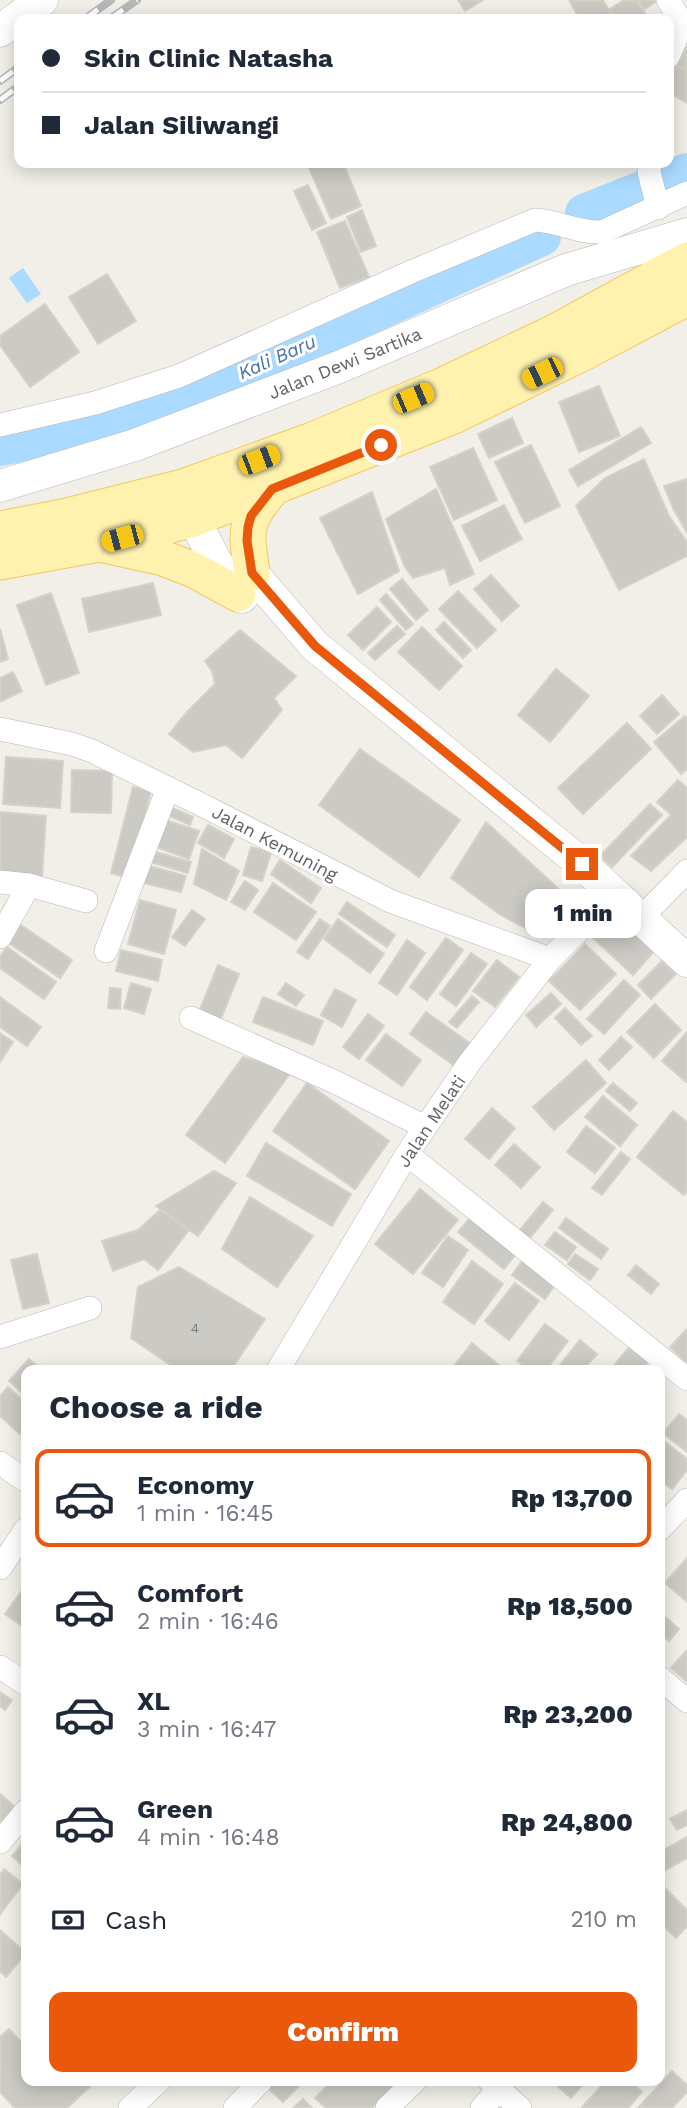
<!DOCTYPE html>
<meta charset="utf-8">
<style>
:root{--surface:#fff;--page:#f2f2f3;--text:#1f2937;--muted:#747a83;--line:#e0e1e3;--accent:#ea580c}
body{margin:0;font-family:"Work Sans",sans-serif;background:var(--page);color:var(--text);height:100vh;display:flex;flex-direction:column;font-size:26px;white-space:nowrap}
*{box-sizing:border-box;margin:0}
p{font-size:23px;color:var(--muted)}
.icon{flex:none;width:38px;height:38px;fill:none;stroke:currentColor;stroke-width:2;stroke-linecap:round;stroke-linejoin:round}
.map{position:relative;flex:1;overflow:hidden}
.drawer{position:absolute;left:21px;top:1365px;width:644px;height:721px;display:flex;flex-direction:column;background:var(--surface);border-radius:14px;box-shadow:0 4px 18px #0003}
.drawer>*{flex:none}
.hud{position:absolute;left:14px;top:14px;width:660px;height:154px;border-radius:14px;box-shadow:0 4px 18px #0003;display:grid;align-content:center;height:154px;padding:0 28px;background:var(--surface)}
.end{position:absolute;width:32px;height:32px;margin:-16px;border:9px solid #ea580c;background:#fff;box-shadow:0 0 0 4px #fff}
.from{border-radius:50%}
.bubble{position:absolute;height:49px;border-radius:14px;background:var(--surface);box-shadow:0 4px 18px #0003;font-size:23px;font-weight:800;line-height:49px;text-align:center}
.car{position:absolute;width:21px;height:42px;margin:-21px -10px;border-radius:9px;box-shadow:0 0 5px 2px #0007;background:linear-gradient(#f5c518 24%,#345 0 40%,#f5c518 0 76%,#345 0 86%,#f5c518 0)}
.hud b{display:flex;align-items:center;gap:24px;height:66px;font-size:26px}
.hud b+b{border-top:2px solid var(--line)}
.hud i{width:18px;height:18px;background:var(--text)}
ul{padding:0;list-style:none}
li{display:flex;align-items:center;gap:21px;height:98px;margin:0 14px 10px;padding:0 14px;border:4px solid transparent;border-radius:14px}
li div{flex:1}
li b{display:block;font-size:26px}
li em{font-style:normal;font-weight:800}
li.current{border-color:var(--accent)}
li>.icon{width:63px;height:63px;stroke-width:1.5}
h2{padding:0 28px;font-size:32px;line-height:84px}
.pay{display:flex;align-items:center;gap:18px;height:77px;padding:0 28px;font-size:26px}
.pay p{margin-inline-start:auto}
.action{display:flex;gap:14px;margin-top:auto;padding:14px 28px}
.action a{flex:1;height:80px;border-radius:14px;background:var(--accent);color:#fff;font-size:28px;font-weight:800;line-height:80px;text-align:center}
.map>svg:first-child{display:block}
</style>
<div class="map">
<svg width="687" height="2108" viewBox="0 0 687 2108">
<rect width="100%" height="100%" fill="#f1efe8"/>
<!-- water -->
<path fill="#aadaff" d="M23,268L41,294L27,303L9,278Z"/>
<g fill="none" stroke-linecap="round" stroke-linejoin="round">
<!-- river -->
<path stroke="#aadaff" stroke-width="38" d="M584,213L687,172
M0,447C117,426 222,382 330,333C401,301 471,269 542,237"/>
</g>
<!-- building -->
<path fill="#cccac5" stroke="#d6d1c6" stroke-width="2" d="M458,0H483L465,11Z
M569,0H603L614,19H580Z
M624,0H636L649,19H617L610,9Z
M638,0H658L645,9Z
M687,47V71L677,65Z
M677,65L687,71V103L668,92V78Z
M307,163H343L361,206L331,219Z
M308,185L326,223L312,230L294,191Z
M362,210L376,246L361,252L347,217Z
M345,221L369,277L340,288L317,232Z
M107,274L136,321L98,344L69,297Z
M45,304L79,352L30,387L0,345V336Z
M599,386L620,436L579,452L559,402Z
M512,418L523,443L489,458L478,434Z
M641,427L651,443L578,486L569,470Z
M531,445L560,506L525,523L495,462Z
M473,448L497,500L454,520L430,467Z
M644,459L669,516L687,542V556L619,590L576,506L605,478Z
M687,479V533L673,508L664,486Z
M436,489L474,574L450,585L445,568L413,578L405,567L386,519Z
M372,492L399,571L358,594L320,518Z
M504,505L522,539L480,561L462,526Z
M491,575L519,606L502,621L474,589Z
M402,579L428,610L416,620L390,589Z
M153,583L161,615L89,632L82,599Z
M458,591L496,630L477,648L439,609Z
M51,593L79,673L46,685L17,605Z
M386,594L413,624L406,630L380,600Z
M377,607L391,622L363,650L348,635Z
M444,622L471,650L463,658L436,630Z
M397,626L405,634L375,660L368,653Z
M422,627L462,666L439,690L398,652Z
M0,629L8,659L0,662Z
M240,630L296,676L274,698L282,710L242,758L226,745L193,752L169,734L187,712L215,684L212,671L205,661Z
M556,669L589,696L550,742L518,715Z
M13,672L22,691L0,702V678Z
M662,695L679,714L657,734L640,716Z
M685,716L687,719V769L681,774L654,742Z
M627,723L651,749L583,814L558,788Z
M360,749L460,820L419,877L319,805Z
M6,757L63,761L60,808L3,804Z
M72,770L112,771L111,813L71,812Z
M678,780L687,788V837L651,871L631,856L671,815L657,802Z
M133,787L151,791L129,878L111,873Z
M650,804L662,815L612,867L600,856Z
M168,806L193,817L190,825L165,814Z
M0,812L46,816L42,877L0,873Z
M162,819L199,831L189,859L153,846Z
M486,822L563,893L589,907L552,932L531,931L499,914L451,878Z
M208,825L234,839L224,858L198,843Z
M251,847L271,853L262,881L243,875Z
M202,849L239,871L226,900L194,884Z
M152,851L191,862L188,873L150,862Z
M280,860L321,888L311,903L271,874Z
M149,866L186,876L181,892L144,883Z
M245,881L258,890L245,910L231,902Z
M273,883L316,912L296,940L254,912Z
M140,900L176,910L164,954L128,944Z
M347,902L395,935L387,947L339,914Z
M192,910L205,919L185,946L172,937Z
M616,913L656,949L633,975L593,938Z
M320,919L330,926L308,959L297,952Z
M338,919L384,954L370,973L324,939Z
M18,923L72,960L60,978L6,941Z
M446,938L463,950L427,1000L410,987Z
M407,940L425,953L397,995L379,983Z
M585,944L616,974L580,1010L549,981Z
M7,947L56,982L44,999L0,968V957Z
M121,950L162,960L158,981L116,971Z
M471,953L487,964L456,1006L440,994Z
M497,960L519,977L495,1007L473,991Z
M662,961L676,974L651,999L638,985Z
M218,965L239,974L218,1026L197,1017Z
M624,980L640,995L604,1034L587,1019Z
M131,983L151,989L144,1014L124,1008Z
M286,983L304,995L296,1006L278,994Z
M110,988L121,989L120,1009L108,1008Z
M335,989L356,1000L342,1027L321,1015Z
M551,993L561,1004L536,1027L526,1015Z
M472,996L479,1002L457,1028L449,1022Z
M0,997L41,1027L27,1046L0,1027Z
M263,997L323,1021L313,1045L253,1022Z
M655,1004L681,1030L654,1058L627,1032Z
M565,1008L592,1036L581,1045L555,1018Z
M426,1012L471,1044L455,1066L410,1034Z
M368,1014L384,1026L359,1059L343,1047Z
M687,1032V1082H686L662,1061Z
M0,1033L13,1042L0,1062Z
M386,1034L421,1060L402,1086L366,1060Z
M621,1037L632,1047L609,1070L599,1060Z
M243,1057L291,1072L225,1163L186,1135Z
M586,1060L606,1083L554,1130L533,1107Z
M307,1083L389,1141L355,1189L273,1131Z
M613,1083L637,1103L630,1111L606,1091Z
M603,1096L637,1125L620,1146L585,1117Z
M492,1108L515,1128L489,1159L465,1139Z
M673,1111L687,1122V1191L684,1195L637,1157Z
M586,1126L615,1148L595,1173L567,1152Z
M266,1143L351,1194L332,1226L247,1176Z
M514,1144L540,1167L521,1188L495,1165Z
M621,1152L630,1159L602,1195L592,1188Z
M214,1171L236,1183L198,1236L156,1206Z
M420,1189L458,1220L413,1274L375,1244Z
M250,1197L313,1236L277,1287L222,1249Z
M543,1202L553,1210L525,1244L515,1236Z
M160,1210L189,1230L158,1270L144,1259L113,1271L102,1241L138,1230Z
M474,1213L520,1249L504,1269L458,1232Z
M566,1218L608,1249L601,1259L559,1228Z
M555,1232L576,1247L567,1260L545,1245Z
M448,1236L468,1250L443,1287L422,1273Z
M37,1254L49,1303L23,1309L11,1260Z
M575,1254L598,1269L590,1280L568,1264Z
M526,1256L559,1279L545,1299L512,1275Z
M472,1261L503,1284L474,1324L443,1302Z
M636,1265L659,1284L651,1294L628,1275Z
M179,1267L265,1319L231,1370H178L131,1338L138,1287Z
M515,1283L539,1301L509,1340L485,1321Z
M545,1324L568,1341L546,1370H530L517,1361Z
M687,1329V1363L670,1347Z
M580,1340L597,1354L583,1370H556Z
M472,1343L505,1370H451Z
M631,1345L649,1361L641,1370H610Z
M29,1359L42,1370H26V1396L9,1381Z
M8,1387L26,1404V1427L20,1434L0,1416V1396Z
M679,1414L687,1420V1452L663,1433Z
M660,1438L687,1459V1470L672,1489L660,1480Z
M687,1558V1602L665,1583Z
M26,1585V1626L25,1628L5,1614Z
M660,1612L679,1629L669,1641L660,1633Z
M687,1650V1682L671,1668Z
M0,1692L12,1700L5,1710L0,1706Z
M0,1794L19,1810L0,1832Z
M687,1810V1825L677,1830L670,1819Z
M687,1837V1858L660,1873V1852Z
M26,1840V1869L12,1856Z
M4,1869L23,1884L1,1913L0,1875Z
M660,1883L687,1910V1926L676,1938L660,1922Z
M0,1930L26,1953L6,1977L0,1971Z
M9,2029L21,2042L26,2036V2081H96L67,2108H15L0,2092V2037Z
M672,2071L687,2085V2092L672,2108H638Z
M273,2081H304L283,2102L267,2087Z
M332,2081H386L392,2087L372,2108H326L315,2098Z
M552,2081H586L571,2098Z
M606,2081H630L642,2092L628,2108H583L582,2107Z
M303,2099L312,2108H293Z"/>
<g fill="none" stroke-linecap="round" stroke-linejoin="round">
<!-- street casing -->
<g stroke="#b5b8bc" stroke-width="24">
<path id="street" d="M668,0L678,16L677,36L668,57
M650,163L649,172L658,208
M0,425L95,403L179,376L411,272L535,220C558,221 578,233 602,232L687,193
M0,729L72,744L92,751L202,805L390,901L550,959
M0,882L29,885L86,901
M641,918L687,871
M0,937L29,885
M106,951L168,788
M191,1018L335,1082L425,1127
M407,1154L687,1379
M0,1337L90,1308
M278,1370L407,1154L470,1062L550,959L615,894
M0,1463L26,1481
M660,1529L687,1500
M0,1568L26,1529
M0,1667L26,1684
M660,1678L687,1701
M0,1842L26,1811
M490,2081L520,2108
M130,2108L159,2081
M235,2108L261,2081
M387,2108L415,2081
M482,2108L499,2089"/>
</g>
<!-- secondary casing -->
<g stroke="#b6babf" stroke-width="33">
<path id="secondary" d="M0,31L42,0
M0,486L135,445L339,367L566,270L687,234
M186,496C194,521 222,580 242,597
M252,573L315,646L582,864L687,961"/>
</g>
<!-- primary casing -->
<g stroke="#f2c960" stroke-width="37">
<path id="primary" d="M0,529L63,517L183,487L310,441L439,387L553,333L687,260
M104,545L163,558L194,570L238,594
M0,562L99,544L193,519L456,415L585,352L687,298
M252,573C246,530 243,523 272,489"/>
</g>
<!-- street -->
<use href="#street" stroke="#fff" stroke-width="23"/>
<!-- secondary -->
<use href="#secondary" stroke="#fff" stroke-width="32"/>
<!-- primary -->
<use href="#primary" stroke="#fff2af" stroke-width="35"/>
<!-- rail casing -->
<g stroke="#b6b7b8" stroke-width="8">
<path id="rail" d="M85,19L111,0
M110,19L137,0
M0,81L19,67
M0,100L19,86"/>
</g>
<!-- rail -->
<use href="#rail" stroke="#fff" stroke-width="5" stroke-dasharray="16" stroke-linecap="butt"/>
</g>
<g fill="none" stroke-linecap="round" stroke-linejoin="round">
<!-- route -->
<path stroke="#ea580c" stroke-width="9" d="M381,445L272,489L251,516L248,527L247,541L252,573L315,646L582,864"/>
</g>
<g text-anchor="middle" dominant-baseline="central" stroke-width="6" stroke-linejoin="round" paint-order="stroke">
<!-- number labels -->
<g font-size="14" fill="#7a7d7f">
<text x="195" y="1328">4</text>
</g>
<!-- street labels -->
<g font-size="18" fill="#5f6368" stroke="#fff">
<text transform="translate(345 363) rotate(-22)">Jalan Dewi Sartika</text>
<text transform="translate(275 843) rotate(28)">Jalan Kemuning</text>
<text transform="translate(431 1121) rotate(-56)">Jalan Melati</text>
</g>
<!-- water labels -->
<g font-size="19" font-style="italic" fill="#4174aa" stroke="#fff">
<text transform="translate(277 357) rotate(-24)">Kali Baru</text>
</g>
</g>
</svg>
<i class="end from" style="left:381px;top:445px"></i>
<i class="end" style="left:582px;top:864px"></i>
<div class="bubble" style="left:525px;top:889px;width:116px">1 min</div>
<i class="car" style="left:542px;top:373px;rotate:244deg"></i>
<i class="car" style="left:413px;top:398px;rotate:67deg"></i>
<i class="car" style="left:259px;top:460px;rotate:69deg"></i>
<i class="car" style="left:122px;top:538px;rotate:255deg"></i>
<div class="hud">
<b><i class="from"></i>Skin Clinic Natasha</b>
<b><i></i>Jalan Siliwangi</b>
</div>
<section class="drawer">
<h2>Choose a ride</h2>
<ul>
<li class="current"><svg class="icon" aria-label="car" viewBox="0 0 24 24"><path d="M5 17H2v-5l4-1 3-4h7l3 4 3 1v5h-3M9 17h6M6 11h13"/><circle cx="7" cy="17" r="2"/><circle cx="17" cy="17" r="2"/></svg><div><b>Economy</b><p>1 min · 16:45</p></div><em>Rp 13,700</em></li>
<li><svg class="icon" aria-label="car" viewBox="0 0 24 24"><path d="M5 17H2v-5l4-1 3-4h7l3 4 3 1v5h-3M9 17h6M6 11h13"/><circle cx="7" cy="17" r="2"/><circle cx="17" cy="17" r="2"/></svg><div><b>Comfort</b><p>2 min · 16:46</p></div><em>Rp 18,500</em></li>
<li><svg class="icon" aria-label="car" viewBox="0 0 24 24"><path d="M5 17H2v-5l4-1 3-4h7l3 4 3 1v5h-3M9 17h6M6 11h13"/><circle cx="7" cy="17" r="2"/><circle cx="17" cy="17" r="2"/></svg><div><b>XL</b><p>3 min · 16:47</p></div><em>Rp 23,200</em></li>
<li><svg class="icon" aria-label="car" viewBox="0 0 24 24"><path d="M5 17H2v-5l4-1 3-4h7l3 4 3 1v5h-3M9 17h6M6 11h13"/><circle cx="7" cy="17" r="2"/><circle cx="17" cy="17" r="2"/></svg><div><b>Green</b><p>4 min · 16:48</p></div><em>Rp 24,800</em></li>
</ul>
<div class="pay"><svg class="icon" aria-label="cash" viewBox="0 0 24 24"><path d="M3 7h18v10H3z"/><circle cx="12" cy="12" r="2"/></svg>Cash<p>210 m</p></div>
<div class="action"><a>Confirm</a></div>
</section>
</div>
